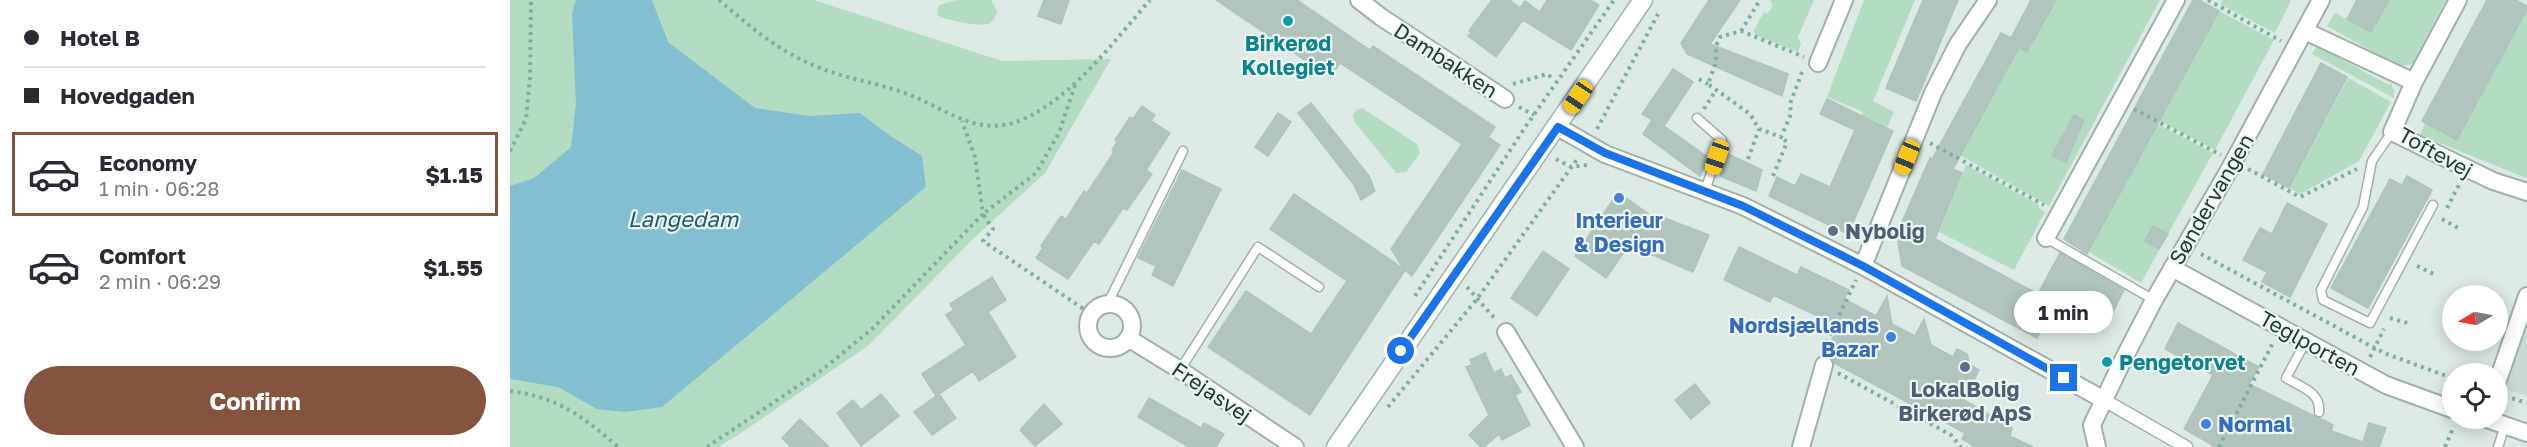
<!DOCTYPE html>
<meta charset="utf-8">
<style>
:root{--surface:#fff;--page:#f7f7f7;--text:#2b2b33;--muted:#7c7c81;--line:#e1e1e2;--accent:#86533f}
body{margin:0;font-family:"Golos Text",sans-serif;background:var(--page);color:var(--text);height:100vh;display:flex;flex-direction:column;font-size:22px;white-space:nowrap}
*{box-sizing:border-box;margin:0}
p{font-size:20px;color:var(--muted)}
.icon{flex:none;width:33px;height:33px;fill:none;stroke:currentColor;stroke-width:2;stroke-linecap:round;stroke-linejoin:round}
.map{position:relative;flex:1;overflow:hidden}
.panel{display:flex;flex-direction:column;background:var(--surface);width:510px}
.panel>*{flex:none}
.guide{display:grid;align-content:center;height:132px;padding:0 24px;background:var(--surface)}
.needle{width:39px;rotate:260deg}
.fabs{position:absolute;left:1932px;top:285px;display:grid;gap:12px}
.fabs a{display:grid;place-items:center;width:66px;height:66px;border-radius:50%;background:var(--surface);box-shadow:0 3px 15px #0003;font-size:30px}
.end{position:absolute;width:27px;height:27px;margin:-14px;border:8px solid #1a73e8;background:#fff;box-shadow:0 0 0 3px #fff}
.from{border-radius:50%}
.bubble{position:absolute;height:42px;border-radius:21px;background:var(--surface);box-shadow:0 3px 15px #0003;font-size:20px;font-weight:700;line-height:42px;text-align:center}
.car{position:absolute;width:18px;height:36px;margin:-18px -9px;border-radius:8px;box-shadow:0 0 4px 2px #0007;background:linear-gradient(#f5c518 24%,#345 0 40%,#f5c518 0 76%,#345 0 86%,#f5c518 0)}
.guide b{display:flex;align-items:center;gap:21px;height:57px;font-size:22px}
.guide b+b{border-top:2px solid var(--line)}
.guide i{width:15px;height:15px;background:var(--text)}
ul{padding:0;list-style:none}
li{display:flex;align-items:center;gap:18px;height:84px;margin:0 12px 9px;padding:0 12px;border:3px solid transparent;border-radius:0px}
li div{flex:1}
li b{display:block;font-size:22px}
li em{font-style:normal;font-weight:700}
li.selected{border-color:var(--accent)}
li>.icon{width:54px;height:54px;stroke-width:1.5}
.button{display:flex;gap:12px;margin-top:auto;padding:12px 24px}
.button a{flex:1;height:69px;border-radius:36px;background:var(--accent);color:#fff;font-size:24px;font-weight:700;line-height:69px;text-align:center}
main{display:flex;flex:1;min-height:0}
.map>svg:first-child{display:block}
</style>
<main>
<section class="panel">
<div class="guide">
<b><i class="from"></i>Hotel B</b>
<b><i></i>Hovedgaden</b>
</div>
<ul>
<li class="selected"><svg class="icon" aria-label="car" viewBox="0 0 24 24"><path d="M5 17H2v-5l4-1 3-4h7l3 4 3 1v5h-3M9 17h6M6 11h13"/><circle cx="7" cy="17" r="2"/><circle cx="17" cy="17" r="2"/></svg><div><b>Economy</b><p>1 min · 06:28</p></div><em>$1.15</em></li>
<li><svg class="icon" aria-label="car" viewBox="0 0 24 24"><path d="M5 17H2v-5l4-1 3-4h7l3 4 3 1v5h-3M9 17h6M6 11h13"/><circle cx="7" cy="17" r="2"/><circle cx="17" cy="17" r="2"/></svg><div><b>Comfort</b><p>2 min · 06:29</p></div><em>$1.55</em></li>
</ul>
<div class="button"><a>Confirm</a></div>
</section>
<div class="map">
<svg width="2017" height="447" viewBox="0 0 2017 447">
<rect width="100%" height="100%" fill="#dde9e5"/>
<!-- built -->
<path fill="#cbd9d4" d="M2017,312V396L1991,388Z"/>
<!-- green -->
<path fill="#b4dcc2" d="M0,0H304L492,61L601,59L535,173L463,239L359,345L228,435L208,447H0Z
M446,0H481L487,11C486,15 484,20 480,23C473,28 437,20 428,16L427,10L429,5Z
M1260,0H1304L1288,37L1291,44L1288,52L1245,35L1244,30L1254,12L1257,14L1263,6Z
M1354,0H1405L1363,101L1384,112L1377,127L1352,115L1353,112L1317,97Z
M1546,0H1650L1539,206L1450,155L1509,47L1518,52Z
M1713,0H1779L1781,1L1765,33L1710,4Z
M1879,0H1936L1903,63L1890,67L1817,26L1825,13L1861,32Z
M2017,9V176L2016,178L1910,135L1915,123L1948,139L1973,93L1963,88L1985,69L1997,47L1995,46Z
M1709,11L1764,40L1705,150L1650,121Z
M1807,46L1879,85L1881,83L1884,90V98L1802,54Z
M1838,78L1881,102L1849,161L1790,194L1780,188Z
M852,108L907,144L910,153L896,172L886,173L844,121L843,115L846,110Z
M1634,117L1703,153L1631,283L1579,252L1638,142Z
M1456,165L1529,205L1528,208L1535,212L1504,270L1429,232Z"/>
<!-- water -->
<path fill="#82c0d1" d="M66,0H142L158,42L245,108L299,116L350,113L379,135L412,156L416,187L152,407L115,412L87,409L48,387L0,379V186L24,178L61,147L66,104L62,13Z"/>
<!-- building -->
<path fill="#b2c4be" stroke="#afc3bc" stroke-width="1.5" d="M534,0H559L551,24L528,16Z
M706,0H787L860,50L863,46L985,127L978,137L990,145L902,276L895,270L800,415L698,347L736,291L801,334L837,281L760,229L784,194L894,269L881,249L952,144L830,63L820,77Z
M982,0H1000L1010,8L1015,1L1030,12L1037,0H1080L1089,5L1061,50L1013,20L986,57L958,36L961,33L959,31Z
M1199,0H1230L1200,44L1278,74L1272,96L1177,54L1171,43Z
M1413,0H1448L1406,101L1376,88Z
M1521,0H1546L1517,52L1509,47L1443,169L1452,173L1425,239L1528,294L1550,253L1614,290L1597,323L1576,311L1573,318L1545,303L1527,338L1392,266L1388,242L1395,225L1391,224L1420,158L1422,159L1491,33L1501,38Z
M1683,0H1689L1709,11L1577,254L1554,239Z
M1847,0H1879L1861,32L1837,19Z
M1977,0H2006L2017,6V9L1947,140L1912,121Z
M1811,63L1837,77L1779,188L1753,174Z
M1163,69L1183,82L1154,126L1199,158L1190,176L1133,134L1142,120L1132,114Z
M1317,99L1383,131L1338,234L1259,196L1267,177L1285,186L1291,174L1320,187L1345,130L1310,114Z
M801,103L859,176L865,191L851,200L844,185L788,113Z
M632,106L645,115L641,121L660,133L636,170L642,174L617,210L613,208L589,244L584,241L558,279L526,258L533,248L531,246L551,216L556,219L574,191L577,193L604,152L602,150L607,142L605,140L620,117L623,119Z
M768,113L781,122L758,156L745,147Z
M1564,115L1574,120L1556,162L1542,156Z
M1218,154L1252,170L1246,191L1210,176Z
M672,170L711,189L663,286L642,275L646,266L628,258Z
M1897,176L1922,190L1858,308L1821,288L1880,179L1892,185Z
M1108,192L1140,215L1149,216L1199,235L1183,272L1119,245L1096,278L1065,256Z
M1777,203L1817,224L1780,297L1752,282L1757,272L1733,260L1750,228L1762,234Z
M1643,226L1658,234L1649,249L1634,241Z
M1229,247L1287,275L1291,267L1339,290L1334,299L1366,316L1377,296L1382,324L1405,336L1414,319L1421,345L1443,357L1447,349L1457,354L1460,365L1469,370L1454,400L1502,428L1500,436L1523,447H1466L1452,439L1455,433L1324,363L1321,357L1314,355L1329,326L1263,295L1260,302L1214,280Z
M1033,251L1059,269L1027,316L1001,298Z
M482,277L496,300L478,312L506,357L469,381L463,371L426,396L412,374L456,345L436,315L444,310L440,304Z
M1668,323L1749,367L1739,384L1823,425L1821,431L1853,442L1859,423L1876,428L1869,447H1706L1674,429L1703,375L1655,349Z
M975,353L984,373L991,369L995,378L1001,375L1011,392L1005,395L1020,425L992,440L989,434L974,447H971L959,435L979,415L956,367L962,365L960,360Z
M1185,384L1200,403L1181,419L1165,400Z
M371,394L389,416L351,446L327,413L343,400L351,410Z
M429,394L446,418L422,435L404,412Z
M639,398L691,428L694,423L714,434L706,447H679L628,417Z
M534,404L552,424L525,446L510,430Z
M290,419L319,447H281L272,438Z"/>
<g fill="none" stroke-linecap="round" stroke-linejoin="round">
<!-- service casing -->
<g stroke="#a0b1ac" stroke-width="11">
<path id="service" d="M1187,118L1212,140L1195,191
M1882,132L1862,161L1853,207L1811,290L1813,300L1860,323L1923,205
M1536,238L1644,300
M598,303L673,151
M1796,341L1776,378C1791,387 1811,392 1809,412
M670,370L748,247L809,287
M1988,447L1995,426"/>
</g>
<!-- pedestrian casing -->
<g stroke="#a0b1ac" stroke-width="15">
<path id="pedestrian" d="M1594,400L1676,447"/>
</g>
<!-- minor casing -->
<g stroke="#a0b1ac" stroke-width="20">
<path id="minor" d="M849,0L871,17L995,99
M1948,0L1904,82L1882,132L1983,181L2017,192
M1795,31L1904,82
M1308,63L1334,0
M1048,127L1095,154L1233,206L1353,266L1594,400
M1536,238L1666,0
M1353,266L1423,93L1448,44L1478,0
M1662,268L1876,385L1942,409
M578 326a22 22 0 1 1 44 0a22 22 0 1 1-44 0Z
M996,332L1065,447
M618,338L670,370L785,447
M1988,380L2017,296
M1974,418L2017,433
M1291,447L1314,365
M1587,447L1582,425L1613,360L1644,300L1719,170L1811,0"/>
</g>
<!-- secondary casing -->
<g stroke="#9cb5ae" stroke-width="21">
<path id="secondary" d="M826,447L1133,0"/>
</g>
<!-- path -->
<path stroke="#7caea2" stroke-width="4" stroke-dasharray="3 4.5" stroke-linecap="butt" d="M209,0C238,25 267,50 303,65C336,80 374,83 407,98C439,112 469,135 506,122C560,102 603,42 640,0
M1698,0L1771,41
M1231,31L1250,0
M1292,72L1280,104L1281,114L1271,137L1249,129L1240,114L1198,84L1206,62V46L1210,37L1231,31L1294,57
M1189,79L1198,84
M1003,84L1037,74L1041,77
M565,85L549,133L526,173L473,214L483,229L473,241L581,314
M1009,107L1024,115
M1194,109L1206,90
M1624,109L1711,155
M1087,129L1148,14
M1420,143L1534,205
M0,151L16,119L20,78L21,0
M1046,159L1061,167L1077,165
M1238,159L1249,129
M1738,169L1790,197L1847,169
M1263,176L1277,142L1271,137
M1937,208L1950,183
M1932,219L1950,229
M1691,254L1874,353L1942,378
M1907,266L1926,275
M957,287L986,320
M905,296L1016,126L1104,0
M1880,318L1901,324
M1313,349L1346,280
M1860,357L1874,329
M1328,373L1441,435L1451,447
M0,391C47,397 73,416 108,447
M1995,396L2017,403
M878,407L967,299L1068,158
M197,447L312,370L363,328L473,214L465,157L452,121
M1709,447L1764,341
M1935,447L1944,426"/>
<!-- service -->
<use href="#service" stroke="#fff" stroke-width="8"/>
<!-- pedestrian -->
<use href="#pedestrian" stroke="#fff" stroke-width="12"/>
<!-- minor -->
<use href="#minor" stroke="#fff" stroke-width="16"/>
<!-- secondary -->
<use href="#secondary" stroke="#fff" stroke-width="18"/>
</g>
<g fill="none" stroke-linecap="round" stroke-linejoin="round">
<!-- route -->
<path stroke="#1a73e8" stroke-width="8" d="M891,351L1048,127L1095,153L1233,206L1353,266L1554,378"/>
</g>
<!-- markers -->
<g fill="#0f9aa8" stroke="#edf6f2" stroke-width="2">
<circle cx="778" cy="21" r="6"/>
<circle cx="1597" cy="362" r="6"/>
</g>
<g fill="#3f7fe0" stroke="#edf6f2" stroke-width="2">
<circle cx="1109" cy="198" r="6"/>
<circle cx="1381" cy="337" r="6"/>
<circle cx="1696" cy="424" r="6"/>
</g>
<g fill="#5c6f8a" stroke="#edf6f2" stroke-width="2">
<circle cx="1323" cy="231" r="6"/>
<circle cx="1455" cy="367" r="6"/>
</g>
<g text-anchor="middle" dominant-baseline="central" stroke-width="4.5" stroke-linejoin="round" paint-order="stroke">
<!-- culture labels -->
<g font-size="21" font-weight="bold" fill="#0d838f" stroke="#edf6f2">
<text x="778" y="43">Birkerød<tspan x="778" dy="24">Kollegiet</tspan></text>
<text x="1609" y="362" text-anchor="start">Pengetorvet</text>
</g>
<!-- street labels -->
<g font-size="21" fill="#1e3933" stroke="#edf6f2">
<text transform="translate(936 60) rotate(33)">Dambakken</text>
<text transform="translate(1926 152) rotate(29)">Toftevej</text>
<text transform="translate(1701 199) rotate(-60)">Søndervangen</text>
<text transform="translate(1800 343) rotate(29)">Teglporten</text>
<text transform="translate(702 392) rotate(34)">Frejasvej</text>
</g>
<!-- shop labels -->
<g font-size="21" font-weight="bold" fill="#366cbe" stroke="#edf6f2">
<text x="1109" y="220">Interieur<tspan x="1109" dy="24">&amp; Design</tspan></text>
<text x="1369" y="325" text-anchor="end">Nordsjællands<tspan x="1369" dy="24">Bazar</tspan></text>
<text x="1708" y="424" text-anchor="start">Normal</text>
</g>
<!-- service labels -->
<g font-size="21" font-weight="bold" fill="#4e5e75" stroke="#edf6f2" text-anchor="start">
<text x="1335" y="231">Nybolig</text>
<text x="1455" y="389" text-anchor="middle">LokalBolig<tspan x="1455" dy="24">Birkerød ApS</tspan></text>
</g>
<!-- water labels -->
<g font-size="22" font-style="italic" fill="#185f75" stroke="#edf6f2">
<text x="173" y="218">Langedam</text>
</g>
</g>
</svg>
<div class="fabs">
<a><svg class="needle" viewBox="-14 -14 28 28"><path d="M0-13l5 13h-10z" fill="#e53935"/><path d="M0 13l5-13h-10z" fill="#7c7c81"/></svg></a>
<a><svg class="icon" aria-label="locate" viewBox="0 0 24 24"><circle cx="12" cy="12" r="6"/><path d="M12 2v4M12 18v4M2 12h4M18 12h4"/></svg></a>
</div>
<i class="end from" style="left:891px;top:351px"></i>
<i class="end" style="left:1554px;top:378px"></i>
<div class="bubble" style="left:1504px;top:291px;width:99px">1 min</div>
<i class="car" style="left:1068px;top:97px;rotate:214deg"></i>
<i class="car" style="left:1207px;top:157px;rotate:199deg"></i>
<i class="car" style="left:1397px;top:157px;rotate:202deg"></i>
</div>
</main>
